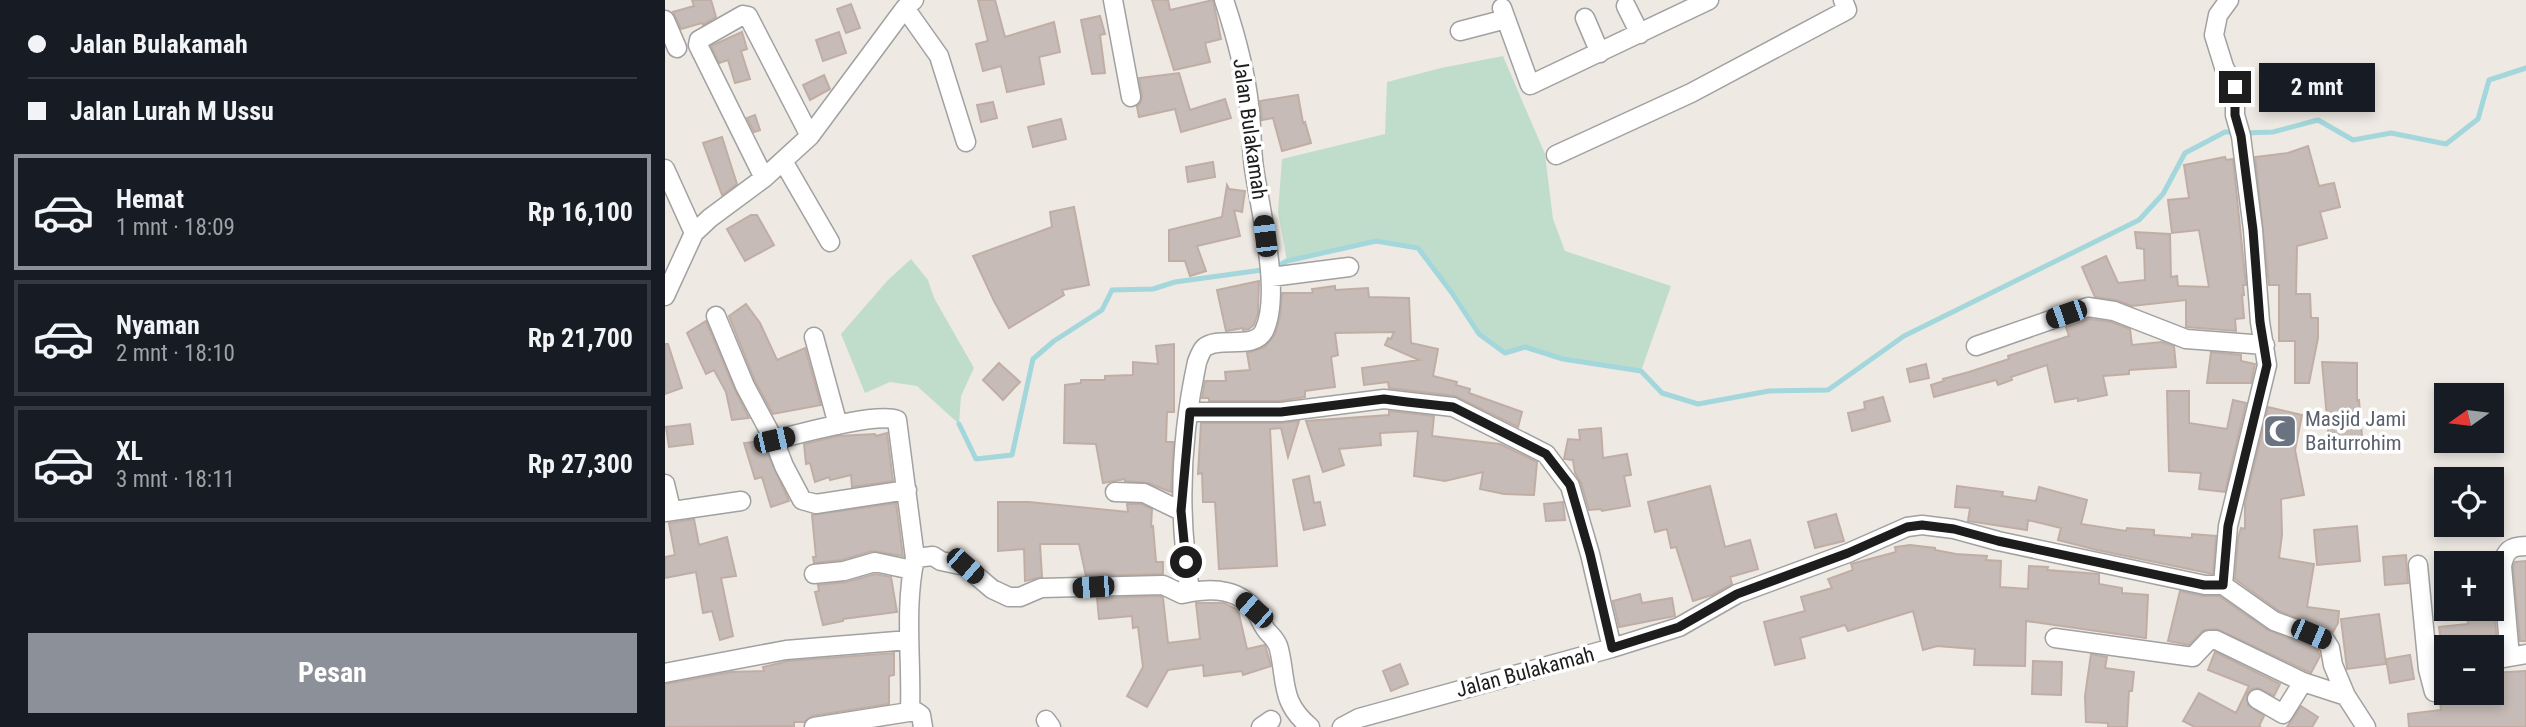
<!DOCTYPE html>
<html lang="id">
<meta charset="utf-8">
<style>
:root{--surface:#171b24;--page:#20242c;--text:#f1f3f6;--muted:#9ea1a6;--line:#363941;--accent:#8c9099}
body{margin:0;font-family:"Roboto Condensed",sans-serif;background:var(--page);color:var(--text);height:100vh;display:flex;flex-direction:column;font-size:26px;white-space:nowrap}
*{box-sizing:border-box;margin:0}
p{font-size:23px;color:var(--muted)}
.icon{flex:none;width:38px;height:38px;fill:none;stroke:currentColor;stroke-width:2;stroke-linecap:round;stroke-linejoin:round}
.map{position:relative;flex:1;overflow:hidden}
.details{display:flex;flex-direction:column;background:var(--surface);width:665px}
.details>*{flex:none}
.top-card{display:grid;align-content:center;height:154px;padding:0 28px;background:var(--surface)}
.needle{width:46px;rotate:256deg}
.controls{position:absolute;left:1769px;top:383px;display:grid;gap:14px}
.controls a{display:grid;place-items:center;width:70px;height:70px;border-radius:0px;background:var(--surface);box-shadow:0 4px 10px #0003;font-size:35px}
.end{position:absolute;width:32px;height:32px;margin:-16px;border:9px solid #1d1d1d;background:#fff;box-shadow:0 0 0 4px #fff}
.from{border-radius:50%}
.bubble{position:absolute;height:49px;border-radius:0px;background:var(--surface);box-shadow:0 4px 10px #0003;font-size:23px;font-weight:700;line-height:49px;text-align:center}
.car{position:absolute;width:21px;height:42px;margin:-21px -10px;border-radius:9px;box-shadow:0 0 5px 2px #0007;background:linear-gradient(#222 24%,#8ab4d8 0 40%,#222 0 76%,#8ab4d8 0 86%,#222 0)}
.top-card b{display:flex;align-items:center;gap:24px;height:66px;font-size:26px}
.top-card b+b{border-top:2px solid var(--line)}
.top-card i{width:18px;height:18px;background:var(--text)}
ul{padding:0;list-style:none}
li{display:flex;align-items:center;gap:21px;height:116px;margin:0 14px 10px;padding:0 14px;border:4px solid var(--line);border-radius:0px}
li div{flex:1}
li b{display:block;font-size:26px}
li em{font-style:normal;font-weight:700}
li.active{border-color:var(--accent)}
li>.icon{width:63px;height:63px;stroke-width:1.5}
.button{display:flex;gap:14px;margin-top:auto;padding:14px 28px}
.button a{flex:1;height:80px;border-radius:0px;background:var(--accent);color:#fff;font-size:28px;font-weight:700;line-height:80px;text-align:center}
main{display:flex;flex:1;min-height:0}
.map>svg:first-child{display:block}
</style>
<main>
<section class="details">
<div class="top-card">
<b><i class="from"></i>Jalan Bulakamah</b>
<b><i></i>Jalan Lurah M Ussu</b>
</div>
<ul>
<li class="active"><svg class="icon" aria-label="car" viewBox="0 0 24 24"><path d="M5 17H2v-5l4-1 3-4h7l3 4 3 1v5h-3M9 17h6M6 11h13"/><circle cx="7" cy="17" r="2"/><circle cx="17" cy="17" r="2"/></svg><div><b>Hemat</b><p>1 mnt · 18:09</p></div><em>Rp 16,100</em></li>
<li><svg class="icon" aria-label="car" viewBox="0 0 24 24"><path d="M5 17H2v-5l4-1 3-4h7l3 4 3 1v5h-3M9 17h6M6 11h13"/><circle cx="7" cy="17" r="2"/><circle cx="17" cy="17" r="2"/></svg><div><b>Nyaman</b><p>2 mnt · 18:10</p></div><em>Rp 21,700</em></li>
<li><svg class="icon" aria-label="car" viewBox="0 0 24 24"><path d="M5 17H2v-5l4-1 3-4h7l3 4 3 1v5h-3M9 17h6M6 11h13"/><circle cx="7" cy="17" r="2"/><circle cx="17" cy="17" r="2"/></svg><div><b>XL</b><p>3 mnt · 18:11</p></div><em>Rp 27,300</em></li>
</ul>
<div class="button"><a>Pesan</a></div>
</section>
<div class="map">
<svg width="1861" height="727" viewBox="0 0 1861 727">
<rect width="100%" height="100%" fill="#eee9e3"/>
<!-- wetland -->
<path fill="#c0ddcc" d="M838,56L880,154L888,219L900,251L1006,286L976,371L898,359L860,347L840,353L814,334L787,293L753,248L711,241L622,261L613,212L617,159L720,134L722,82L776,68Z
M246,259L263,280L269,298L309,368L296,396L294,424L252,386L225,382L200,393L176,334L223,280Z"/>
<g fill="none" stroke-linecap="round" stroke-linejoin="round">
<!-- stream -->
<path stroke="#a3d7dc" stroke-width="5" d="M1580,133L1608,132L1653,120L1688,140L1726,133L1781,144L1813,119L1824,80L1861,68
M613,266L622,261L711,241L753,248L787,293L814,334L840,353L860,347L898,359L976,371L997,393L1033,404L1104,391L1163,390L1239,336L1474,220L1498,194L1520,153L1560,132H1570
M294,424L311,459L347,455L368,359L389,341L437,310L447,290L488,289L510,282L597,270"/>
</g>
<!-- building -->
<path fill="#c6bbb6" stroke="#c0aea5" stroke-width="2" d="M27,0H46L51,17L38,25L37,23L16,29L8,12L29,6Z
M313,0H330L340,37L389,22L395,52L374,57L379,84L342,92L336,66L318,71L311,44L323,41Z
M487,0H503L505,10L548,0L556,39L540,43L545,62L509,70Z
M186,4L195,28L181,33L172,9Z
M435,16L440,34L435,35L440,73L427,74L416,20Z
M77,32L82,49L76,51L85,79L70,83L63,60L54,63L46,46Z
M174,32L181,53L158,61L151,40Z
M514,73L525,110L560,99L566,118L516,132L510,109L474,117L472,107L476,101L477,96L474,78Z
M159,75L165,89L145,100L138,85Z
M633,95L638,123L640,122L646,143L617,151L608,118L597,120L595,101Z
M328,102L332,118L316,122L312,105Z
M90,115L95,130L89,132L82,118Z
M396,119L401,139L368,147L363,127Z
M57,137L72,184L57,195L38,143Z
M1643,146L1654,186L1669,183L1675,207L1655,212L1662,238L1632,246L1631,294H1645L1646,318H1653V338L1644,383H1630V341H1614V285H1604L1590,157L1623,153Z
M1560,157L1561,160L1568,159L1581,285H1578L1579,295H1577L1579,318L1570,319L1571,331L1521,327V300L1467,306L1451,300L1430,297L1417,267L1441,256L1453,283L1480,280L1479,249L1472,248L1470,232L1505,234L1506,277L1512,276L1513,286L1544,287L1534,230L1507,233L1503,200L1524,198L1519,165Z
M548,162L550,177L523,182L521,167Z
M562,185L564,189L580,191L577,212L569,210L575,236L532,246L541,271L525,276L520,261H504V230L557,217Z
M409,207L424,285L397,290L399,295L344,328L329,301L308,256L387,227L385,212Z
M86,215H92L109,245L80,261L62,229Z
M594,281L593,313L589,325L584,329L578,330V328L561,331L552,290Z
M670,286V290L703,288L704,297L744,298L746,343L773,349L768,376L792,382L791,385L805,389L804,393L857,412L853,427L790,396L724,388L723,382L699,385L697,368L754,360L720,345L723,338L726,339L729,332L670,333L673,355L666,357L670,387L640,391V397L615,401H544V398H537L540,381H561L560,372L585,370L582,353L600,347L610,334L615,316L617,293H648L647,289Z
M81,304L95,323L112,360L140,348L156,405L108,414L90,381L64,316Z
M1424,319L1446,322L1465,329L1467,345L1497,342L1509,346L1511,367L1464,370V374L1438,376L1442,395L1413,401V398L1390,402L1382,365L1346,377L1347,380L1333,385L1331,380L1269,397L1266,385L1279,381L1278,379L1304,372L1344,359L1343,356L1404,336L1401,327Z
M41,321L70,390L84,418L67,420L61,392L49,370L41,374L22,333Z
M0,344H3L17,388L0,394Z
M509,344V412H502L501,442H509L506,492L483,483L460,481V479L438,483L431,444L399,443L400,385L416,383V380H440V376L468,375V362L493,364L491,346Z
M1546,352L1576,355V361L1590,364L1586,383H1542Z
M1657,362L1692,363V401L1694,400L1697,436L1664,440Z
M334,363L355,382L338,400L318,380Z
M1261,364L1264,378L1245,382L1242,369Z
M1502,391H1524V423L1562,429L1568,400L1581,403L1560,492L1534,489L1536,473L1504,471Z
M1218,397L1225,421L1187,431L1183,413L1200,409L1199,402Z
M1603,407L1637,415L1630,450L1639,495L1616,499L1617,535L1614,558L1649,564L1642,607L1674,611L1673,623L1668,632L1614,611L1570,579L1573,538L1576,528L1580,529V503Z
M724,411L769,416L767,436L835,444L872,462L869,495L839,494L815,489L818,472L780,481L749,476L753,431L715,433L716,445L674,449L679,465L658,472L641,421L724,415Z
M634,421L623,457L616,428L605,429L612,566L554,569L550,502H538L537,473L533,474L536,423H616Z
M25,424L28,444L4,447L1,427Z
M936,428L938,458L962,454L966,475L959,476L965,506L937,511L936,509L924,510L916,483L910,473L908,460L899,459L903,439L915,440L914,430Z
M222,433L228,481L187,487L186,475L165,480L164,477L150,482L145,463L141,464L139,444L173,436L210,434L211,436Z
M97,441L124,501L106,507L97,477L90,479L79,443Z
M644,476L649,503L655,502L660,525L639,530L628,480Z
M1045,486L1060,547L1085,540L1093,569L1065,577L1067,584L1047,595L1028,601L1011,547L1006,548L1002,529L990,532L983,502Z
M1292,486L1338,492L1337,496L1371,501L1374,487L1422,500L1416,524L1461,531L1462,528L1489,530V535L1527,538V534L1551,536L1548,574L1432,550L1393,540L1396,528L1363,520L1362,530L1303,521L1305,508L1290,507Z
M333,502H364L463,512L462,504H476L487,509L486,527L488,526L491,562H498V574L421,576L414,544H375L377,577L360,581L359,549L333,551Z
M898,502L900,520L881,521L879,504Z
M231,503L238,556L207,551L177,560L149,563L148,557H151L147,515Z
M1171,514L1179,541L1150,548L1143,522Z
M29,519L34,545L62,537L71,576L56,578L68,636L55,640L47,611L38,613L31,572L0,578V557L10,555L4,523Z
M1692,526L1695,561L1652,565L1649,530Z
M1245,545L1270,548V550L1291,554L1322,556L1321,560L1336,561L1335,587L1363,589L1364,566L1383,567L1382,570L1434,574V584L1457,588V593L1483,595L1481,638L1361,621L1360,666L1309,665L1310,649L1272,646L1258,650L1248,611L1183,631L1180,625L1135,638L1140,658L1110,665L1099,622L1140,611L1136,597L1167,588L1163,579L1188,570L1186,564L1231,552L1230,547Z
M1741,555L1743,583L1720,585L1718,557Z
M1861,561V641H1855L1848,567L1850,562Z
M210,574L226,577L232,612L178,619V621L158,625L150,592L154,591L153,585L182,582Z
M1827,582L1832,644L1782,648V650H1777L1774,627L1803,624L1802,609H1827Z
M1515,591L1538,596H1554L1603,630L1652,649L1655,656L1646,673L1552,629L1539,630L1524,645L1503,641Z
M975,594L977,603L1007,598L1010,616L954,627L948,601Z
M496,596L498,598L503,643L535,639L531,603H559L573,610L582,649L600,645L606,666L578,675L577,671L539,676L538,665L503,670L482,707L462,696L478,667L473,627L468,628L467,616L434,619L432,598Z
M1714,614L1721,664L1682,669L1676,619Z
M1550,652L1615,684L1609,696L1593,688L1587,689L1582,694L1583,705L1599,716L1594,726L1596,727H1530L1518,721L1534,693L1571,713L1584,686L1543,670Z
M229,653V675L224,676V704L147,716L139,722H129V726L0,727V684L66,672L99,671L98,667L123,661Z
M1426,654L1442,657L1440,668L1469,672L1467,691H1464L1462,727H1443V723L1421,722L1420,696Z
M1745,655L1749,679L1725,683L1721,659Z
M1368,661L1397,662L1396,695L1367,694Z
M735,664L743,684L726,691L718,671Z
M1861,671V727H1744L1743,714L1776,710L1775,701L1780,693H1827V673Z
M1636,706L1653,717L1647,727H1622Z"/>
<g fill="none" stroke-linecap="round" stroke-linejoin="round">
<!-- minor casing -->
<g stroke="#a1a1a1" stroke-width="21">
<path id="minor" d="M448,0L466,97
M559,0C570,33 580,69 584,104C587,125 586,147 589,168C595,210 617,294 599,331C589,351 553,335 539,348C536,351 534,357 532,362C519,422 514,488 520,550C521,564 521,579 527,592C550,588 576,590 591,612C595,618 597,625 602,631C607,637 612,640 614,649C622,682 615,702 645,727
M961,6L975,34
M240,8L274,56L301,142
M837,8L865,85L1044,0
M920,18L935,53
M0,20L12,48
M795,31L841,19
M891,155L1026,93L1182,10L1178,0
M118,161L165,242
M0,169L29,233
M99,178L33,45L34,40L78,15L83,16L145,136
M606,277L684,267
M0,296L29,233L45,218L99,178L145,136L240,8L249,0
M51,316L80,386L109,440L119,466L137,500L151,504L242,490
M149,337L173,425
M1311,346L1423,307L1449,311L1521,339L1600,345
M525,412H616L719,399L788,407L881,454L905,486L925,554L947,648
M109,440C134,434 211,412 232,420L250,558C239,608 247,662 245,712
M0,484L6,509
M450,492L479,493L516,511
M0,512L76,501
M250,558L268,556L276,561L300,566L327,589L344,597H355L376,588L498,585L517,594L527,592
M1753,565L1763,669
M149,574L179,571L210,562L247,570
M1558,585L1563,526L1602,365L1595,322L1588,230L1576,136L1570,115V87L1559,67L1549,35L1553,15L1564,0
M1390,638L1528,657L1544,640H1551L1638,682L1681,696
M1845,657L1837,566C1840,551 1845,546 1861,546
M1827,660L1861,654
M0,673L121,650L244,640
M1769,692L1763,669L1782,666
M1592,699L1618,714L1638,682
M381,720L386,727
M149,727L250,711L256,715L258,727
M596,727L606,720
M677,727L694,718L947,648L1014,627L1072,594L1183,553L1242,527L1257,525L1289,529L1333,541L1540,585H1558L1609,621L1660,640L1665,648L1668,665L1681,696L1701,727"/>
</g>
<!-- minor -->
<use href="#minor" stroke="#fff" stroke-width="18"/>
</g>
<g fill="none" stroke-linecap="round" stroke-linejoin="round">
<!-- route -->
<path stroke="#1d1d1d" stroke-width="9" d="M521,562L516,511L525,412H616L719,399L742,402L788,407L881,454L905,485L925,554L947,648L1014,627L1072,594L1183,553L1242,527L1257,525L1289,529L1333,541L1539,585H1558L1563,526L1602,365L1595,322L1588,230L1576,136L1570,115V87"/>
</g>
<!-- icons -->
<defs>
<g id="mosque-square" transform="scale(1.75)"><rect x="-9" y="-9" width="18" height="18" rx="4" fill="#6b7280" stroke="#fff"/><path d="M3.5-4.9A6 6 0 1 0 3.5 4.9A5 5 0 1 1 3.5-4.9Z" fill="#fff"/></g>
</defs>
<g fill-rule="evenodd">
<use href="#mosque-square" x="1615" y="431"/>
</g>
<g text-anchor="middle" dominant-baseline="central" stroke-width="7" stroke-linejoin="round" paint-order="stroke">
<!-- street labels -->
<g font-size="21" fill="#1d1d1d" stroke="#fff">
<text transform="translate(585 129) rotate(82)">Jalan Bulakamah</text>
<text transform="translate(860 672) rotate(-15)">Jalan Bulakamah</text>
</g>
<!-- worship labels -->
<g font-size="21" fill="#5b616d" stroke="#fff" text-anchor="start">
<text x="1640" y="419">Masjid Jami<tspan x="1640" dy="24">Baiturrohim</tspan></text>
</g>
</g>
</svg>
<div class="controls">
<a><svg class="needle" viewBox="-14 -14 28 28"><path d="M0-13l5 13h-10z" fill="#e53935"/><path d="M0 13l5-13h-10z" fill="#9ea1a6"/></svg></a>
<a><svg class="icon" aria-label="locate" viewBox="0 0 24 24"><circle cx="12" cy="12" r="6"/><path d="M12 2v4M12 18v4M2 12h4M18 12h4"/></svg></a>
<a>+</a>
<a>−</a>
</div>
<i class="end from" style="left:521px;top:562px"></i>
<i class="end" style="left:1570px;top:87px"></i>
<div class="bubble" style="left:1594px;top:63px;width:116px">2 mnt</div>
<i class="car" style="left:600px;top:236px;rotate:353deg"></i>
<i class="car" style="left:1401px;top:314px;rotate:251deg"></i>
<i class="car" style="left:109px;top:440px;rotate:77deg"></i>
<i class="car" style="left:300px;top:566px;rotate:131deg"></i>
<i class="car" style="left:428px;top:587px;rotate:266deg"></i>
<i class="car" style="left:589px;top:610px;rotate:311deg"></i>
<i class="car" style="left:1646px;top:634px;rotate:113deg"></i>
</div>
</main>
